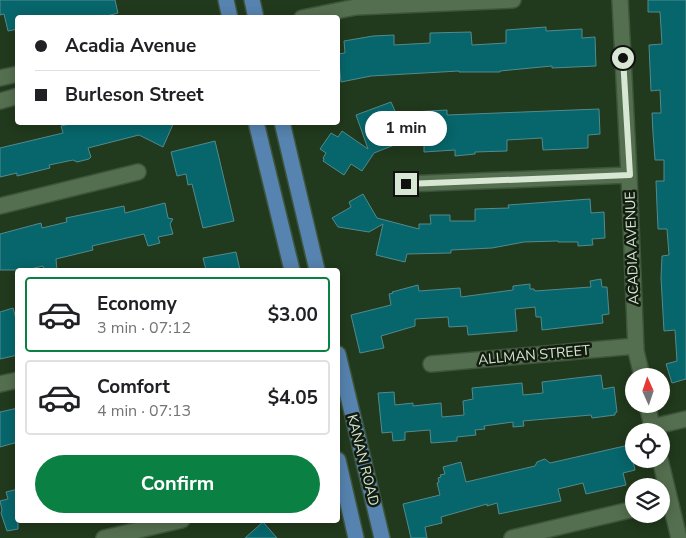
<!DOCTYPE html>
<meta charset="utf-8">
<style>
:root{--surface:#fff;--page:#f2f2f2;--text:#202124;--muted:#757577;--line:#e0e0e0;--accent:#0b8043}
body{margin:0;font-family:"Nunito Sans",sans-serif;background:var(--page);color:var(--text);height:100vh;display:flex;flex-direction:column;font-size:19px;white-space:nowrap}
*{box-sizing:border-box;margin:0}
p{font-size:16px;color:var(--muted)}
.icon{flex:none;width:28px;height:28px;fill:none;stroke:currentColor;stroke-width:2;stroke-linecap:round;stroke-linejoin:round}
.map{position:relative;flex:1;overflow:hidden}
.side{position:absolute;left:15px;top:268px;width:325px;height:255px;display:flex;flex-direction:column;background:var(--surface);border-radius:5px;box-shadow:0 2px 12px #0003}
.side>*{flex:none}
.guide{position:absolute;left:15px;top:15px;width:325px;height:110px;border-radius:5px;box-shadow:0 2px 12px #0003;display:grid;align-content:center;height:110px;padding:0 20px;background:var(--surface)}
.needle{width:32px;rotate:357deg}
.fabs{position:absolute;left:625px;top:368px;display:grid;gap:10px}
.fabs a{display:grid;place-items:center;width:45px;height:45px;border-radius:50%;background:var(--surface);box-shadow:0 2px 12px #0003;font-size:25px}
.end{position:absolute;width:22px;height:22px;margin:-11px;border:6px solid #d8e7d4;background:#111;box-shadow:0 0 0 2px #111}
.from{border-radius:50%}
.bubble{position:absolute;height:35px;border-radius:18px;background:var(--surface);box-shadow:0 2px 12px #0003;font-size:16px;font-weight:700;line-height:35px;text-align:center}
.guide b{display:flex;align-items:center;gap:18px;height:48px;font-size:19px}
.guide b+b{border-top:1px solid var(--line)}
.guide i{width:12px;height:12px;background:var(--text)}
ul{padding:9px 0 0;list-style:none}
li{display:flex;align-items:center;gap:15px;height:75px;margin:0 10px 8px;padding:0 10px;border:2px solid var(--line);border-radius:5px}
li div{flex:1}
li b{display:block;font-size:19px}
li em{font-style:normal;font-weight:700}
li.active{border-color:var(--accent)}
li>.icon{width:45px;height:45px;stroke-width:1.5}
.primary-button{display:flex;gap:10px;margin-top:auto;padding:10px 20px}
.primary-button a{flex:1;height:58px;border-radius:30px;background:var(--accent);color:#fff;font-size:20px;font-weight:700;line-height:58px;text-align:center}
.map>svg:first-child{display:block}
</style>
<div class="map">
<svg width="686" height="538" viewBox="0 0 686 538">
<rect width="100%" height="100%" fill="#21391c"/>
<!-- building -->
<path fill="#07666b" stroke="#538a8d" d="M0,0H115L118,13L99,18H18V29L8,31L4,14L0,15Z
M648,0H686V379L672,383L666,364L677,361L675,330L664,331L661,278L662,256L669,255L667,229H658L657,206L656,181H664V160H655L653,133L652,113H661L660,90L651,91L649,45L662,44L660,12H648Z
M546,27V31L582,29V38L595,37L596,66L552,68V66L500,71V72H459V71L371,76L341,82L338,54L345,53L344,41L373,36L394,35V45L430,43V33L471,32L472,45L506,43V30Z
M391,102L396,113L447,110V115L599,109L600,134L588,135V148L543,150L542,138L507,140V151L475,152V154L455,156V150L424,152V139L407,140L374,153L362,171L351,164L344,175L323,161L324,159L323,158L326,153L320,149L331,133L338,137L342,131L368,149L356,115Z
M79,122H174L163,147L139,135L88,148L91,157L89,159L77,162L73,160L49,165L50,168L17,176V173L0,177V148L63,133L61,126Z
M215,141L234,221L203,228L192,184L188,185L186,174L177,176L171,152Z
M363,194L377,218L419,229V224H431L430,215H450V221H475V209L509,208L508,205L590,199L591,213L604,212L605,238L592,239L593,245L578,246V242H558V241L524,242L492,248L451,250V253L407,254L405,262L376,255L383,224L369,232L338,227L332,218L351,207L349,202Z
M165,203L168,218L173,219L170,224L173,234L158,237L160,243L148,246L144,234L92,246L93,250L56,259L57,270H44L43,266L26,270H0V234L41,223L42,228L67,222L66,218L124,206L125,213Z
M236,252L240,270H206L203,258Z
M601,279L602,287H607L609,314L602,315L603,323L542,330L541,317H536L535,307L515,309L517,331L468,335L467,326L449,327L448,317L415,319V326L381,336L384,348L360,353L351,315L391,305L389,294L393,293L392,292L418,285L419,291L460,288L461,297L513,290V286L530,284V289H534L535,291L591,287L590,281Z
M13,308L18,326V355L0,359V312Z
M601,375L603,389L614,387L617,412L615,413V415L592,418L591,415L523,421L524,426L513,427V422L484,426L485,429L475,430L476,435L457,437V441L431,443L430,430L405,432V440L393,441L392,432L382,433L378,393L394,392L395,405L413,403V406L441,403L442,417L464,415L463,401L473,399L472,388L522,383L523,395L543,393L542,382Z
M18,408V442L0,447V412Z
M629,445L635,470L623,473L626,485L586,494L583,483L558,489L561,501L499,514L497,503L487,506V504L441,517L442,523L425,527L427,538H411L403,504L440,495L437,483L439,482L438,478L441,477L440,475L445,474L443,467L461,462L466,482L535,466L537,462L542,460L545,459L550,463Z
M18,489V529L7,531L1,513L2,510L0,501L8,499L6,492Z
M263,522L277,538H245Z"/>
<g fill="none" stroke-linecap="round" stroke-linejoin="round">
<!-- minor casing -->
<g stroke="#3e543b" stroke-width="18">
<path id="minor" d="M620,0L629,175L636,351L642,376
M302,18L356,7L513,0
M0,78L18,74
M0,101L18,96
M406,184L629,175
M0,206L138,172
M431,364L636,346
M0,384L18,380
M647,404L653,431
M652,427L686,419
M660,459L679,538
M104,538L182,520
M512,538L634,509"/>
</g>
<!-- major casing -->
<g stroke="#3e543b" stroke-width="18">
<path id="major" d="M226,0L230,18
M252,0L256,18
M256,122L292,270
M282,122L317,270
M338,354L382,538
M338,460L356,538"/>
</g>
<!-- minor -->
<use href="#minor" stroke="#546f4f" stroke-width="15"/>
<!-- major -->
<use href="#major" stroke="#5683af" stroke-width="15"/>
</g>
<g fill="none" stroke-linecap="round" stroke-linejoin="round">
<!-- route -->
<path stroke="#d8e7d4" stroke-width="6" d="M406,184L630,175L623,58"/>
</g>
<g text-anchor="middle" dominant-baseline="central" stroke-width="5" stroke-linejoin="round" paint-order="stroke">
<!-- street labels -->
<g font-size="14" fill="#d8e7d4" stroke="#121d10">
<text transform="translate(632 248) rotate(-92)">ACADIA AVENUE</text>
<text transform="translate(534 355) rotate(-5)">ALLMAN STREET</text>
<text transform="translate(363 460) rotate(76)">KANAN ROAD</text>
</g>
</g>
</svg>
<div class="fabs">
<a><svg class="needle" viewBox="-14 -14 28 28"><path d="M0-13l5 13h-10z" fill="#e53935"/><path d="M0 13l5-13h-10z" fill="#757577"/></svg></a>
<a><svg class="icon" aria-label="locate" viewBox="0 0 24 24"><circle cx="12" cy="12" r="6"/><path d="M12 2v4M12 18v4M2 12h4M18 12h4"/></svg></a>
<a><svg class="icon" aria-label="layers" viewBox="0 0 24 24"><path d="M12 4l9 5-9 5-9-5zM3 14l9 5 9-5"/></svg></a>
</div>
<i class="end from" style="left:623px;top:58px"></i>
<i class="end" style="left:406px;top:184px"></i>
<div class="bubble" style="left:365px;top:111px;width:82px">1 min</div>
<div class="guide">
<b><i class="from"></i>Acadia Avenue</b>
<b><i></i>Burleson Street</b>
</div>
<section class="side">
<ul>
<li class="active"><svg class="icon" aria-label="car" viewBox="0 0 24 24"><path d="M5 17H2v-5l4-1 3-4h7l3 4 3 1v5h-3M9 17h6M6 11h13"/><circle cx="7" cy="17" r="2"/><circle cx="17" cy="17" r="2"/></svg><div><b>Economy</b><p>3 min · 07:12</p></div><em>$3.00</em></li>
<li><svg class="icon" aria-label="car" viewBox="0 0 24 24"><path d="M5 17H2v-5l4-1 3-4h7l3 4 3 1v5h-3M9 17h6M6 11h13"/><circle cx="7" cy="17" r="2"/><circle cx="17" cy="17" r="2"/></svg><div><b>Comfort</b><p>4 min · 07:13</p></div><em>$4.05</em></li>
</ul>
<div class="primary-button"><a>Confirm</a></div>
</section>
</div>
